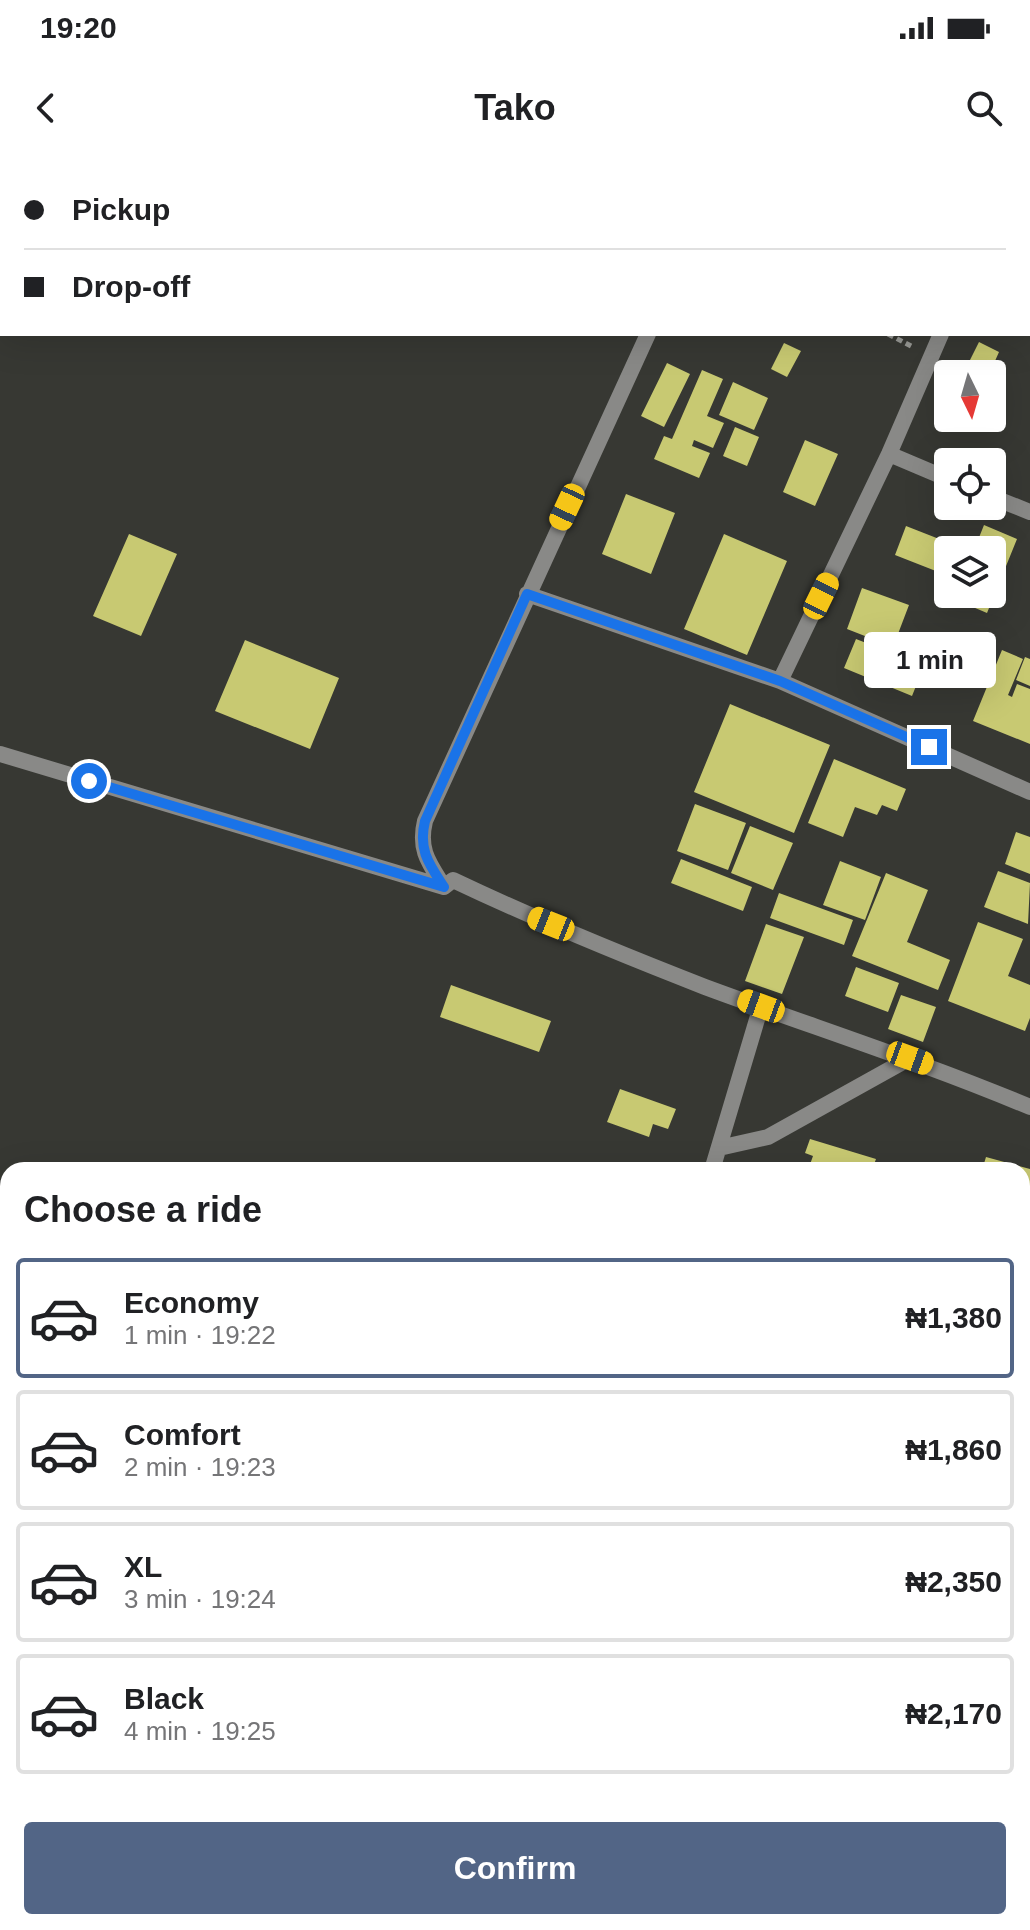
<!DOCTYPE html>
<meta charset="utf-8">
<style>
:root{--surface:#fff;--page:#f2f2f2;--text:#202124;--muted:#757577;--line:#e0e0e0;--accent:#526586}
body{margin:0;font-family:Helvetica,sans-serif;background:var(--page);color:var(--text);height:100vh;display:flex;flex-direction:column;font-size:30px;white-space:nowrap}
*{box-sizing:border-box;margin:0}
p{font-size:26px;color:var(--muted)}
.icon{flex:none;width:44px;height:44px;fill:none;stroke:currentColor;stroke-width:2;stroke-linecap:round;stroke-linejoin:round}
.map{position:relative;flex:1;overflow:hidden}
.sheet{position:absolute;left:0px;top:1002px;width:1030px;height:768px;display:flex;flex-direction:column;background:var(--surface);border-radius:24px 24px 0 0;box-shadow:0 8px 32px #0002}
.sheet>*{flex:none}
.hud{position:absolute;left:0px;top:0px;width:1030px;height:176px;box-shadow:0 8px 32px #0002;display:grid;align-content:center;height:176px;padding:0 24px;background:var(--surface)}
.needle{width:52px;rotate:175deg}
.tools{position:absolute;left:934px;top:200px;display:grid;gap:16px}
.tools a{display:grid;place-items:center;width:72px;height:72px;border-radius:8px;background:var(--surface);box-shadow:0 8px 32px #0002;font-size:40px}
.end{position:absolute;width:36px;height:36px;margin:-18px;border:10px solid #1a73e8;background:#fff;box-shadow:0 0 0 4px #fff}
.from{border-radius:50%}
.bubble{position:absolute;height:56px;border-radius:8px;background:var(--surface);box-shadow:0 8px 32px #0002;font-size:26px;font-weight:700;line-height:56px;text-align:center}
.car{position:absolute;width:24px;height:48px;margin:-24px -12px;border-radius:10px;box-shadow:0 0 6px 2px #0007;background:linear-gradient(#f5c518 24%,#345 0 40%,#f5c518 0 76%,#345 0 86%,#f5c518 0)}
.hud b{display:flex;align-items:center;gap:28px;height:76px;font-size:30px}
.hud b+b{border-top:2px solid var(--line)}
.hud i{width:20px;height:20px;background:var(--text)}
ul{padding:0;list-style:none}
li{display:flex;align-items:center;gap:24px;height:120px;margin:0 16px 12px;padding:0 8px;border:4px solid var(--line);border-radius:8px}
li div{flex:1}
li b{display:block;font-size:30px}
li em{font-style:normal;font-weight:700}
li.current{border-color:var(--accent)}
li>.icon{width:72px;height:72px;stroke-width:1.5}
h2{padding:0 24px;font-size:36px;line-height:96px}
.primary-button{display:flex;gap:16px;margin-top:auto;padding:16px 24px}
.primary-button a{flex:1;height:92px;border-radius:8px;background:var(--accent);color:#fff;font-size:32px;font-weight:700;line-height:92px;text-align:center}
.status{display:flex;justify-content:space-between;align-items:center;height:56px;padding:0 40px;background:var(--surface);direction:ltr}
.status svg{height:22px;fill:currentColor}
header{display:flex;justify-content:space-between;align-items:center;height:104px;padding:0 24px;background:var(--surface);font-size:36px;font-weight:700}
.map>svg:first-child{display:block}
</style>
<div class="status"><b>19:20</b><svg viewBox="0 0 49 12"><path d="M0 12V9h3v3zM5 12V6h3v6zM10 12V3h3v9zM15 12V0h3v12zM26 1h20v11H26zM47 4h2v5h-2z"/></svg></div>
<header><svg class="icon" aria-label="back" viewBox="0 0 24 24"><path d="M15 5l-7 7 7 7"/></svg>Tako<svg class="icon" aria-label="search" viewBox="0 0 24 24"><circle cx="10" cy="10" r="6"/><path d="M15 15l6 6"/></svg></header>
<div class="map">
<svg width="1030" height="1770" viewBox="0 0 1030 1770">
<rect width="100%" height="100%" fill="#373833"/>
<!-- building -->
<path fill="#c8c972" d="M979,182L999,192L995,201L1005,206L992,233V214H963Z
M784,183L801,191L787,217L771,209Z
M667,203L690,214L664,267L641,256Z
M702,210L723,219L707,256L724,263L713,288L694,280L692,286L710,293L699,318L654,299L664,276L672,279Z
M733,222L768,238L754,270L719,255Z
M735,267L759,277L747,306L723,296Z
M805,280L838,294L815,346L783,332Z
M626,334L675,353L651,414L602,394Z
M984,365L1017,379L987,453L954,439L956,434H992V390H974Z
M906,366L957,386L956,390H948L946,415L895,395Z
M129,374L177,394L141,476L93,456Z
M724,374L787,401L747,495L684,469Z
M862,428L909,445L893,487L847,469Z
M856,479L915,502L910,512L920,516L912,536L844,508Z
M245,480L339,518L310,589L215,551Z
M1002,490L1023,499L1008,535L1012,537L1017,524L1030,529V584L973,561Z
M1025,497L1030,499V526L1016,520Z
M730,544L830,585L794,673L694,632Z
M834,599L906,629L897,651L882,645L877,655L855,647L843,677L808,663Z
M695,644L746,663L728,710L677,691Z
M750,666L793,683L773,730L731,713Z
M1016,672L1030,677V714L1005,704Z
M681,699L752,727L743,751L671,723Z
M840,701L881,717L865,760L823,745Z
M998,711L1030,723L1028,764L984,747Z
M886,713L928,730L907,782L950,800L938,830L852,796Z
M779,733L853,760L844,785L770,758Z
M978,762L1023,779L1008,816L1030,825V858L1025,871L948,841Z
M766,764L804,777L782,834L745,821Z
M856,807L899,823L888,852L845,836Z
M451,825L551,861L539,892L440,857Z
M901,835L936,847L923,882L888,869Z
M620,929L676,949L668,969L653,964L649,977L607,962Z
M810,979L876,999L872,1010H808L813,996L805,993Z
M986,997L1030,1009V1037L1024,1057L1030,1059V1096L1022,1093V1010H982Z
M1022,1322L1030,1326V1372L1022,1369Z
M968,1762H1011L1015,1770H973Z"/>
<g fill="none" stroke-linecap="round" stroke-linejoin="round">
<!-- path -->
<path stroke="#979894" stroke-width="5" stroke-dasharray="6 4" stroke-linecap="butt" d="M888,174L913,187"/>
<!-- street -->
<path stroke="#898987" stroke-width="16" d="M713,2L714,0
M1006,2L1007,0
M648,174L425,661C418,690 429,703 444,727L453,720C535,759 620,794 705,827C813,867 923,902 1030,947
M889,294L948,319
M992,337L1030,352
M527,434L780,521L1030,632
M780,521L889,294L941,174
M0,594L444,727
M719,988L768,977L910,898
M712,1010L761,846
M1022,1278L1030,1281
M1022,1549L1030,1552
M908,1762L912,1770"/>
</g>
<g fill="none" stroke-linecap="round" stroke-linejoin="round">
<!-- route -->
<path stroke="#1a73e8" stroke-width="10" d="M89,621L444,727C429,704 418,690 425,661L527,434L780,521L929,587"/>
</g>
</svg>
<div class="tools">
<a><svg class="needle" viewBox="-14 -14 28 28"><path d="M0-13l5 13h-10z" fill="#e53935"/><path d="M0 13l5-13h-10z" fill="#757577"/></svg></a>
<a><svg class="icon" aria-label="locate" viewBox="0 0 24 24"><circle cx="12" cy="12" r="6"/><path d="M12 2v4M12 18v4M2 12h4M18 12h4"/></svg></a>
<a><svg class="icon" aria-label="layers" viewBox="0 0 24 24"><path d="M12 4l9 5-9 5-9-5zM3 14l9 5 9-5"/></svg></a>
</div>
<i class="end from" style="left:89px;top:621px"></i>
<i class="end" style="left:929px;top:587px"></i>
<div class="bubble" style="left:864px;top:472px;width:132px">1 min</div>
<i class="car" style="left:567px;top:347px;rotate:205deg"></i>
<i class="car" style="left:821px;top:436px;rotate:26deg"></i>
<i class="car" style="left:551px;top:764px;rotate:292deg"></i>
<i class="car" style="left:761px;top:846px;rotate:290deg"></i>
<i class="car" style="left:910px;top:898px;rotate:110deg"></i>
<div class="hud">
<b><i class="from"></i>Pickup</b>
<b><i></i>Drop-off</b>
</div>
<section class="sheet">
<h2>Choose a ride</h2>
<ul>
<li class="current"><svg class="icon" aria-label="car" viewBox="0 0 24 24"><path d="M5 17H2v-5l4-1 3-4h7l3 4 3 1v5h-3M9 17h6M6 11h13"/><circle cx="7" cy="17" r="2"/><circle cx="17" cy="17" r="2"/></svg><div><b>Economy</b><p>1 min · 19:22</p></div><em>₦1,380</em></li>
<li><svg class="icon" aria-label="car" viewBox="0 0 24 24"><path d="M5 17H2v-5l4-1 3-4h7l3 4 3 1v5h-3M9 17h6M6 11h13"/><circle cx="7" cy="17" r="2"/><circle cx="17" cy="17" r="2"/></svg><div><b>Comfort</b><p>2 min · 19:23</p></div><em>₦1,860</em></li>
<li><svg class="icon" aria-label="car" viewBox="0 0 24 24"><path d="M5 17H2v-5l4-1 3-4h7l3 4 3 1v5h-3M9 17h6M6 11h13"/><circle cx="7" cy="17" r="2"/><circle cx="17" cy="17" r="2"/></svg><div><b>XL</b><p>3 min · 19:24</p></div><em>₦2,350</em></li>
<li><svg class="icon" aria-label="car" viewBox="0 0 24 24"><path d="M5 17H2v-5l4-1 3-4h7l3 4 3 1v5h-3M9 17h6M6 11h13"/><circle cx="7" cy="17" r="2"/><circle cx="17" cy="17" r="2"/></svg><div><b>Black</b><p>4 min · 19:25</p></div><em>₦2,170</em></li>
</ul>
<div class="primary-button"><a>Confirm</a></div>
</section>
</div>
